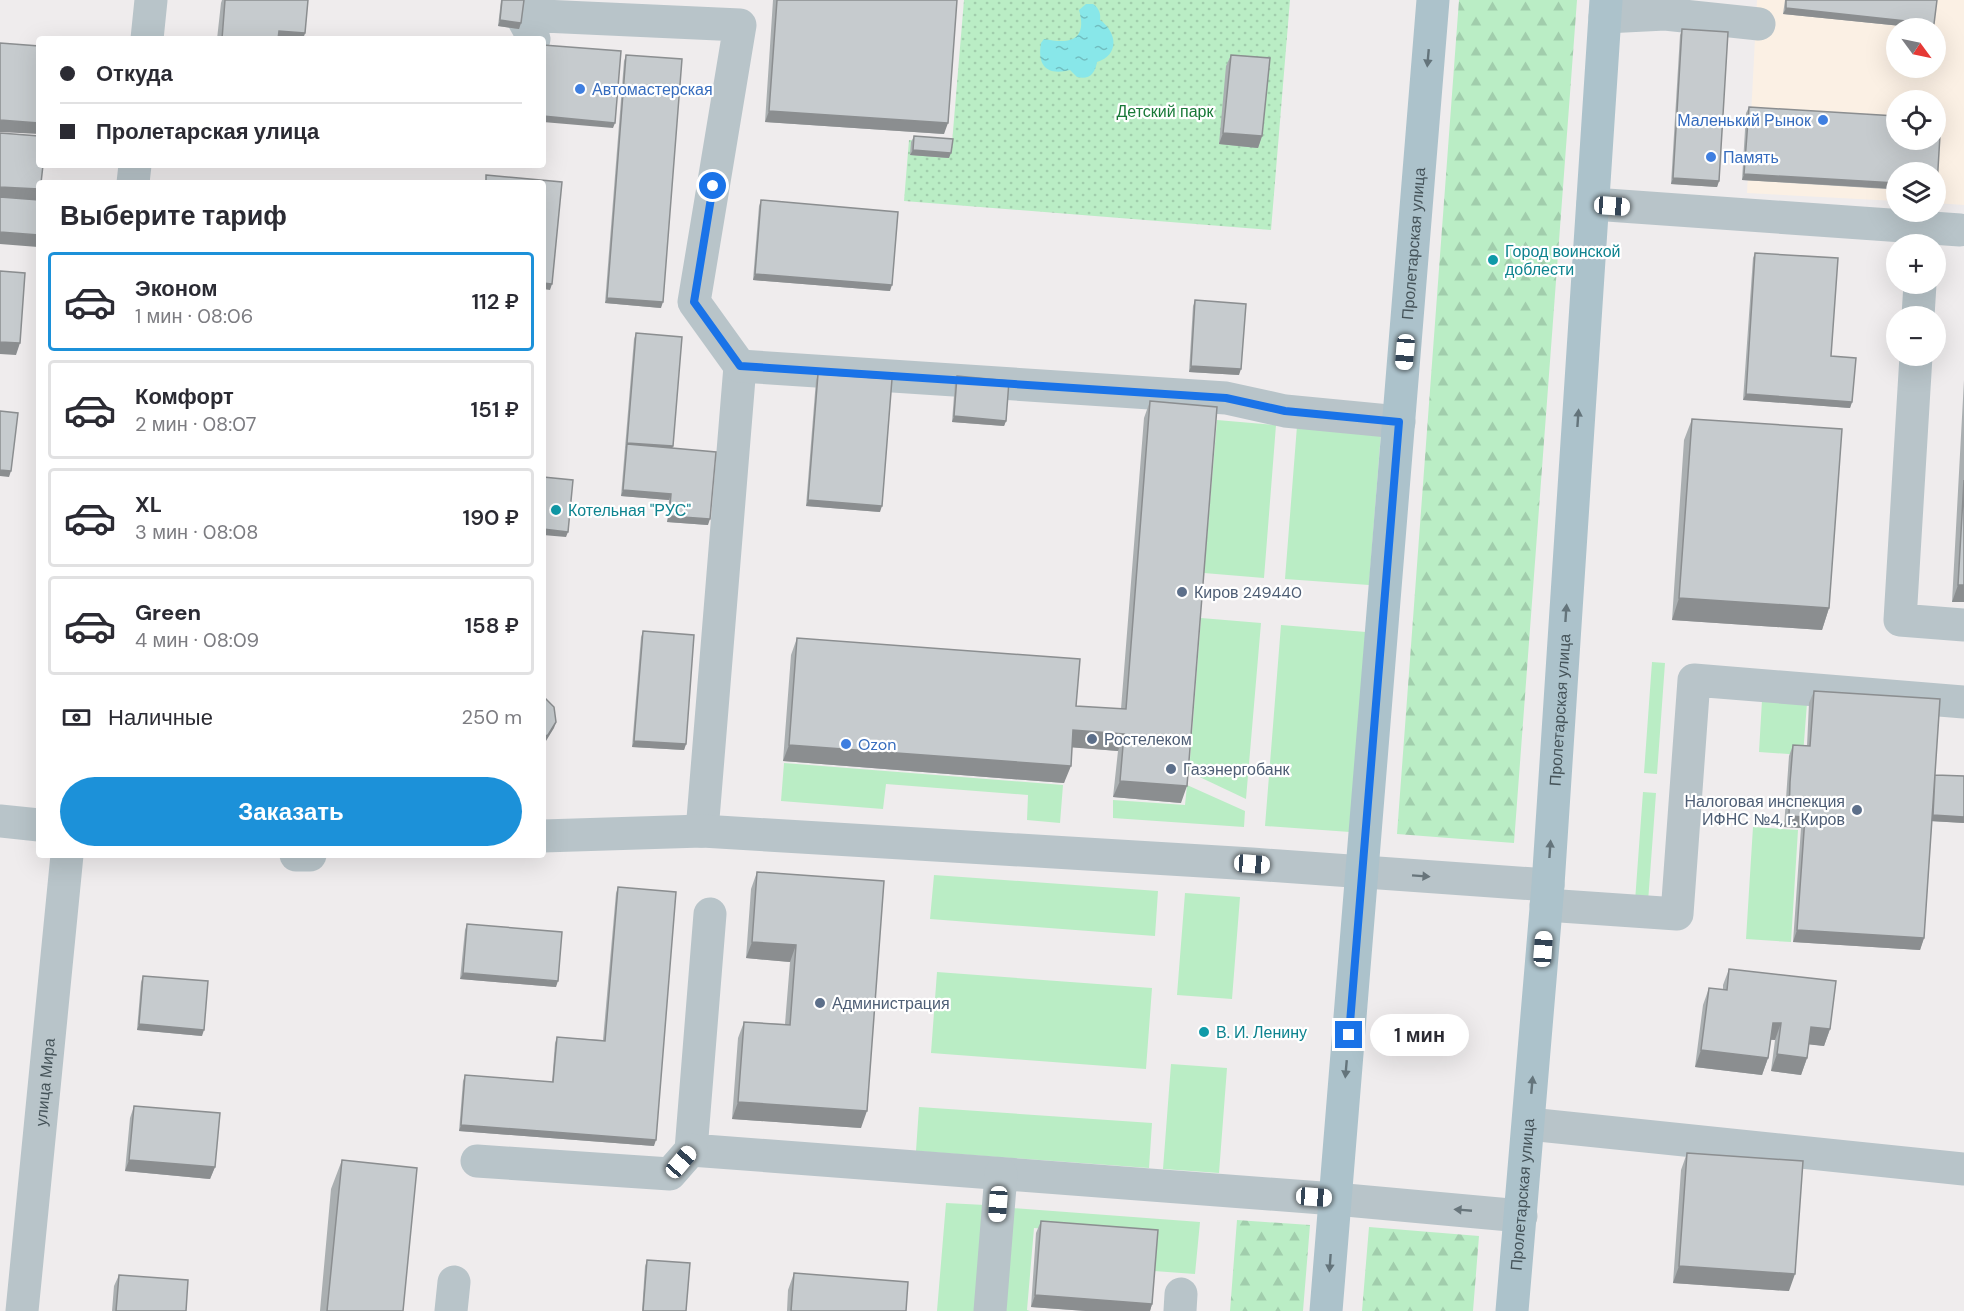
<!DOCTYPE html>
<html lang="ru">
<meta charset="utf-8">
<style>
:root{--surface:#fff;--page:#f7f7f7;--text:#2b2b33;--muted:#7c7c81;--line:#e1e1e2;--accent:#1c91d9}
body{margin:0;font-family:"DM Sans",sans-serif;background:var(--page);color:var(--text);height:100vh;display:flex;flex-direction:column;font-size:22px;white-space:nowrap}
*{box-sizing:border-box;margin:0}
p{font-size:20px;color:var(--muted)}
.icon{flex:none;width:33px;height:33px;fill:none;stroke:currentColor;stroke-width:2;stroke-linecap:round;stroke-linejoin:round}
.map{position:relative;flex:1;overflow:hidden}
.panel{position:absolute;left:36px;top:180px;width:510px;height:678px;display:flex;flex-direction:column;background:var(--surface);border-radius:6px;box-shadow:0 6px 24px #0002}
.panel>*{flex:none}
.banner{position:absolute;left:36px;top:36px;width:510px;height:132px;border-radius:6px;box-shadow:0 6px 24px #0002;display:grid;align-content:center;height:132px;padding:0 24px;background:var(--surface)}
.needle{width:39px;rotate:123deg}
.tools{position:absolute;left:1886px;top:18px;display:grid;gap:12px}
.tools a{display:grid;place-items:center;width:60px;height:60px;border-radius:50%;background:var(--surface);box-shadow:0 6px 24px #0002;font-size:30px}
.end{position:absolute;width:27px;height:27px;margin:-14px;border:8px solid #1a73e8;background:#fff;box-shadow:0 0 0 3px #fff}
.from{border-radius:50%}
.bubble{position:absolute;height:42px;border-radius:21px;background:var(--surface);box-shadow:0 6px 24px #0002;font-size:20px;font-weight:600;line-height:42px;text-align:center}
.car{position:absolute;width:18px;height:36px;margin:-18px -9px;border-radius:8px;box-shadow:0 0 4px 2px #0007;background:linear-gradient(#fff 24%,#345 0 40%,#fff 0 76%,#345 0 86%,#fff 0)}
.banner b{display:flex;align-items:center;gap:21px;height:57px;font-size:22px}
.banner b+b{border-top:2px solid var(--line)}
.banner i{width:15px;height:15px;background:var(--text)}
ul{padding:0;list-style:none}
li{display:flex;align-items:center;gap:18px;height:99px;margin:0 12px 9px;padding:0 12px;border:3px solid var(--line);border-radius:6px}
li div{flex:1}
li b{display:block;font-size:22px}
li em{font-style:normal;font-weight:600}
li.current{border-color:var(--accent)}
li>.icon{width:54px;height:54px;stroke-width:1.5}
h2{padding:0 24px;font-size:27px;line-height:72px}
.pay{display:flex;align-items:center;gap:15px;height:66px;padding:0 24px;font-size:22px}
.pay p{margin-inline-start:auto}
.cta{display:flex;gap:12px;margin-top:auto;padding:12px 24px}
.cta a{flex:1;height:69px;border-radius:36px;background:var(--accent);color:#fff;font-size:24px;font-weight:600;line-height:69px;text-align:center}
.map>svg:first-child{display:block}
</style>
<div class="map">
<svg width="1964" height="1311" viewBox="0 0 1964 1311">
<defs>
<pattern id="forest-firs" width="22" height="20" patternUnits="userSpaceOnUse" patternTransform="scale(1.5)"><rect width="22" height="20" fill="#baedc5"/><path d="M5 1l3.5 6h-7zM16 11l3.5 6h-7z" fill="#a1cdac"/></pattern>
<pattern id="park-dots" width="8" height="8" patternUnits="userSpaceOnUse" patternTransform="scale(1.5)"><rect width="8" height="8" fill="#baedc5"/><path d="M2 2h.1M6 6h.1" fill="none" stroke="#a1cdac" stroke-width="1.8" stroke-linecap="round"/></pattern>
<pattern id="water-ripples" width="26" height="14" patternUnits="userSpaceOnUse" patternTransform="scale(1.5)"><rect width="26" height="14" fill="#88e7e9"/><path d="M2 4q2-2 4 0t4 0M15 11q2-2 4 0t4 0" fill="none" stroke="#71bec0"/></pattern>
</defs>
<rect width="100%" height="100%" fill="#efeced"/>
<!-- commercial -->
<path fill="#fbf0e4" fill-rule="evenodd" d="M1757,0H1964V205L1935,203V172H1896V201L1747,193ZM1896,28H1935V68H1896ZM1896,100H1935V140H1896Z"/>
<!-- grass -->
<path fill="#baedc5" d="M1217,420L1276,425L1264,578L1204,573Z
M1297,426L1381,433L1369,585L1285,579Z
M1201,618L1261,623L1246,799L1189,772Z
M1281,625L1366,632L1350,832L1265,826Z
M1652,662L1665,663L1657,774L1644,773Z
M1762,700L1807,703L1803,755L1759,752Z
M784,763L1063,785L1060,823L1027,820L1028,795L886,784L883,809L781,801Z
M1187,785L1245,811L1244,827L1113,818V800L1185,805Z
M1643,792L1656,793L1648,902L1635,901Z
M1753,827L1798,830L1791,942L1746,939Z
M934,875L1158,891L1155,936L930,919Z
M1185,893L1240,897L1232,999L1177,995Z
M937,972L1152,988L1146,1069L931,1053Z
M1171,1064L1227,1068L1219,1173L1163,1169Z
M919,1107L1152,1123L1149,1168L916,1151Z
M946,1203L985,1205L977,1311H937Z
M1012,1208L1200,1222L1195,1274L1154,1271L1156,1238L1034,1228L1027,1310L1030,1311H1004Z"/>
<!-- forest -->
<path fill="url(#forest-firs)" d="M1459,0H1577L1514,843L1397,834Z
M1237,1220L1310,1225L1303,1311H1230Z
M1369,1227L1479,1236L1473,1311H1362Z"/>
<!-- park -->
<path fill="url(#park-dots)" d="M964,0H1290L1271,230L904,201L909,140L952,143Z"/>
<!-- water -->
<path fill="url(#water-ripples)" d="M1086,4H1093C1099,8 1101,14 1100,20C1117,32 1120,55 1097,62C1095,74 1089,80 1077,77L1070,70C1047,76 1037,66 1041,43L1044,39C1068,44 1088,42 1079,10Z"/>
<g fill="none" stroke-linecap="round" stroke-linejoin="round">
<!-- minor -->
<g stroke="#b8c4c9" stroke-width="33">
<path d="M1605,17L1665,14L1759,24"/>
<path d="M147,39L151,0"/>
<path d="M534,39L521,15L740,25L694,302L740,366L702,831"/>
<path d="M133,183L135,165"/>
<path d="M1593,204L1960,230"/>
<path d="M1918,316L1920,284"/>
<path d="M1916,356L1900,620L1964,625"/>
<path d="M740,366L1226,398L1285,411L1399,422"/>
<path d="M0,821L39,825"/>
<path d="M543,836L702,831L1252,864L1548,885"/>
<path d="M296,855H310"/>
<path d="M1546,905L1677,914L1694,680L1964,702"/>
<path d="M710,914L691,1150L1335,1199L1521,1216"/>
<path d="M1529,1124L1964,1169"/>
<path d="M477,1161L670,1174L691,1150"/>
<path id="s1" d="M22,1311L67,855"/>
<path d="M451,1311L454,1282"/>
<path d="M990,1311L1001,1174"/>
<path d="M1180,1311L1181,1294"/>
</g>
<!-- major -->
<g stroke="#acc2cb" stroke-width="33">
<path id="s2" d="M1326,1311L1433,0"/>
<path id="s3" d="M1512,1311L1548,885L1606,0"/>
</g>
</g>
<!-- wall -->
<path fill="#aaafb1" d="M222,0H308L305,33L303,39H217L221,3Z
M501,0H524L521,23L519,29L498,26Z
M773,0H957L944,134L765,122Z
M1785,0H1937L1934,24L1932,28H1921L1783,14Z
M1682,29L1719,181L1717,187L1671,184L1680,35Z
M626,55L661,308L605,303L624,61Z
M1231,55L1262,136L1258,148L1219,144L1226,66Z
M1749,107L1935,192L1742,180L1746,113Z
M914,136L949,158L910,155L911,142Z
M761,200L890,291L753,280L759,206Z
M1755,253L1831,356L1852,402L1850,408L1743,400L1753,258Z
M1195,300L1239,375L1189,372L1193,306Z
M636,333L673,446L672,448L708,525L667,522L669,500L621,496L634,339Z
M818,374L880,512L806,506L816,380Z
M957,376L1006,421L1004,426L952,422L955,382Z
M1964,380V602H1952Z
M1150,401L1181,803L1113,797L1118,751L1072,747L1064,783L783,761L791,655L797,638L1076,706L1121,709L1144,418Z
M1692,419L1829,608L1822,630L1672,620L1684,440Z
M643,631L686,744L684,750L632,747L641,637Z
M1814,691L1935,775L1964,776V823L1932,821L1924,938L1920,950L1793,942L1801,828L1784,827L1789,756L1793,745L1807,746L1809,703Z
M757,872L884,881L861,1128L732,1119L738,1038L744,1022L785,1024L790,962L746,958L751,889Z
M618,887L654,1146L459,1131L463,1081L465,1075L552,1082L555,1043L557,1037L603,1040L616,893Z
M467,924L556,987L460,979L465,930Z
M1729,969L1830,1029L1824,1046L1809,1044L1807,1058L1801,1075L1771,1071L1775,1040H1771L1768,1058L1762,1075L1695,1067L1703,1005L1709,988L1723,990V985Z
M143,976L202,1036L137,1030L141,982Z
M134,1106L215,1167L210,1179L125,1171L130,1118Z
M1687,1153L1789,1291L1673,1283L1681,1170Z
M342,1160L403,1311H320L331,1189Z
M1041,1221L1152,1304L1150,1311H1086L1031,1307L1036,1233Z
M647,1260L686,1311H642L645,1266Z
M794,1273L906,1311H787L788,1290Z
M119,1275L186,1311H112L114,1286Z"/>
<!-- shaded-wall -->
<path fill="#8b8e90" d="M1786,8L1934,24L1932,28H1921L1783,14Z
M500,20L521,23L519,29L498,26Z
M279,31L305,33L303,39H276Z
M769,111L948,123L944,134L765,122Z
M543,116L615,123L613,128L543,122Z
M0,120L39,123V134L0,132Z
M1223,133L1262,136L1258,148L1219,144Z
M913,150L951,153L949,158L910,155Z
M1744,174L1896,183V189L1742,180Z
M1673,178L1719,181L1717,187L1671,184Z
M0,187L39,189V195L37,201L0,199Z
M0,232L39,235V243L38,247L0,244Z
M755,274L892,285L890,291L753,280Z
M543,283L552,284L550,290L543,289Z
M607,298L663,302L661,308L605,303Z
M0,342L20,343L16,355L0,354Z
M1191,366L1241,369L1239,375L1189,372Z
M1746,394L1852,402L1850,408L1743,400Z
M954,416L1006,421L1004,426L952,422Z
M627,443L673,446L671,452L627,444L625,449Z
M0,470L11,471L9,477L0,476Z
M623,490L671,494L669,500L621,496Z
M808,500L882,506L880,512L806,506Z
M669,516L710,519L708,525L667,522Z
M543,529L568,532L566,537L543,535Z
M1958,585H1964V602H1952Z
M1679,598L1829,608L1822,630L1672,620Z
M556,722L554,728L546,741L543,742V737Z
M1073,730L1124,734L1118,751L1067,747Z
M634,741L686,744L684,750L632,747Z
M789,745L1071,766L1064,783L783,761Z
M1120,781L1187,786L1181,803L1113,797Z
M1931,815L1964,817V823L1929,821Z
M1789,816L1805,817L1801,828L1784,827Z
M1797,930L1924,938L1920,950L1793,942Z
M752,942L796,945L790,962L746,958Z
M463,973L558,981L556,987L460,979Z
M1773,1023H1781L1775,1040L1767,1039Z
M139,1024L204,1030L202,1036L137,1030Z
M1811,1027L1830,1029L1824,1046L1805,1044Z
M1701,1050L1768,1058L1762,1075L1695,1067Z
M1777,1054L1807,1058L1801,1075L1771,1071Z
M738,1102L867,1111L861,1128L732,1119Z
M461,1125L656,1140L654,1146L459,1131Z
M129,1160L215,1167L210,1179L125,1171Z
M1679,1266L1795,1274L1789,1291L1673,1283Z
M1035,1295L1152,1304L1150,1311H1086L1031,1307Z"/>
<!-- building -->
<path fill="#c6cbce" stroke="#8b8e90" stroke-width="1.5" d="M225,0H308L305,33L279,31L278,39H222Z
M502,0H524L521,23L500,20Z
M777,0H957L948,123L769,111Z
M1786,0H1937L1934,24L1786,8Z
M1682,29L1728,32L1719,181L1673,178Z
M0,43L39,46V123L0,120Z
M543,45L621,51L615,123L543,116Z
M626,55L682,59L663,302L607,298Z
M1231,55L1270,58L1262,136L1223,133Z
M1749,107L1896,116V140H1935V118H1941L1937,186H1935V172H1896V183L1744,174Z
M0,133L39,136V165H43L41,183H39V189L0,187Z
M914,136L953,139L951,153L913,150Z
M486,175L562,182L552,284L543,283V183H486Z
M0,197L39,200V235L0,232Z
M761,200L898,212L892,285L755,274Z
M1755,253L1838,258L1831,356L1856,358L1852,402L1746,394Z
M0,271L25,273L20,343L0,342Z
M1195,300L1246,304L1241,369L1191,366Z
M636,333L682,337L673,446L627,443Z
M818,374L892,379L882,506L808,500Z
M957,376L1009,381L1006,421L954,416Z
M1150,401L1217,407L1187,786L1120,781L1124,734L1073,730L1071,766L789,745L797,638L1080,659L1076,706L1126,709Z
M0,411L18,413L11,471L0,470Z
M1692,419L1842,429L1829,608L1679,598Z
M627,444L716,452L710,519L669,516L671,494L623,490Z
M543,477L573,480L568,532L543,529Z
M1964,480V585H1958Z
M643,631L694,635L686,744L634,741Z
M1814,691L1940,699L1924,938L1797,930L1805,817L1789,816L1790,782L1793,745L1810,746Z
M543,696L554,707L556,722L548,735L543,737Z
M1935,775L1964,776V817L1933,815Z
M757,872L884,881L867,1111L738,1102L744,1022L790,1025L796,945L752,942Z
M618,887L676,892L656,1140L461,1125L465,1075L553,1082L557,1037L605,1041Z
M467,924L562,932L558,981L463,973Z
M1729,969L1836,981L1830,1029L1811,1027L1807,1058L1777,1054L1781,1023H1773L1768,1058L1701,1050L1709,988L1727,990Z
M143,976L208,981L204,1030L139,1024Z
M134,1106L220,1113L215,1167L129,1160Z
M1687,1153L1803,1161L1795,1274L1679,1266Z
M342,1160L417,1168L403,1311H327Z
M1041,1221L1158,1230L1152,1304L1035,1295Z
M647,1260L690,1263L686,1311H643Z
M794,1273L908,1282L906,1311H791Z
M119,1275L188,1280L186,1311H116Z"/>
<!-- one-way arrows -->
<defs><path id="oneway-solid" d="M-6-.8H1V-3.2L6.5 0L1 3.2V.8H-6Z" transform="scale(1.5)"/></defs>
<g fill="#64747b">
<use href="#oneway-solid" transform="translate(1428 58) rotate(95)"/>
<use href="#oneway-solid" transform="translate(1578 418) rotate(-86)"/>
<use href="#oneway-solid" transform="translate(1566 613) rotate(-86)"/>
<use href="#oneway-solid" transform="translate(1550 849) rotate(-86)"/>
<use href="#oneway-solid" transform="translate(1346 1069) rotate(95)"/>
<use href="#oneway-solid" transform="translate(1532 1085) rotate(-85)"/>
<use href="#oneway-solid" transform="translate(1330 1263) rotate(94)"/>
</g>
<g fill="#68757b">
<use href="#oneway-solid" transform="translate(1421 876) rotate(4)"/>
<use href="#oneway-solid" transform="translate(1463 1210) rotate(-175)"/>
</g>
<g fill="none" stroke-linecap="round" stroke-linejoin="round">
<!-- route -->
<path stroke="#1a73e8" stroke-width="8" d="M713,186L694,302L740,366L1226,398L1285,411L1399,422L1349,1035"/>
</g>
<!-- markers -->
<g fill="#3f7fe0" stroke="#fff" stroke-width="2">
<circle cx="580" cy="89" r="6"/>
<circle cx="1823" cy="120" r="6"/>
<circle cx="1711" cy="157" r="6"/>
<circle cx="846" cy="744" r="6"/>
</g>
<g fill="#0f9aa8" stroke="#fff" stroke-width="2">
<circle cx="1493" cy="260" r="6"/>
<circle cx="556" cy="510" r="6"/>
<circle cx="1204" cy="1032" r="6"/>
</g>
<g fill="#5c6f8a" stroke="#fff" stroke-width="2">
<circle cx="1182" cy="592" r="6"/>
<circle cx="1092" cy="739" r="6"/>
<circle cx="1171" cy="769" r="6"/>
<circle cx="1857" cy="810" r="6"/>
<circle cx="820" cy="1003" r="6"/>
</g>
<g text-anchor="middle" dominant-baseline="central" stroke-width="4.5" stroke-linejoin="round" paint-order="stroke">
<!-- shop labels -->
<g font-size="16" fill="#366cbe" stroke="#fff" text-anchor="start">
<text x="592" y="89">Автомастерская</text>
<text x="1811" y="120" text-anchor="end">Маленький Рынок</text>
<text x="1723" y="157">Память</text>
<text x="858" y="744">Ozon</text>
</g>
<!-- park labels -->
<g font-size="16" fill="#187837" stroke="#fff">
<text x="1165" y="111">Детский парк</text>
</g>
<!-- street labels -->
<g font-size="16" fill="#455359" stroke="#fff">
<text stroke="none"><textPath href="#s2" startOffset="1071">Пролетарская улица</textPath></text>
<text stroke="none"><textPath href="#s3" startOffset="603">Пролетарская улица</textPath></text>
<text stroke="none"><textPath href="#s1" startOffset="230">улица Мира</textPath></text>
<text stroke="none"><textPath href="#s3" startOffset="117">Пролетарская улица</textPath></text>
</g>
<!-- culture labels -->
<g font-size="16" fill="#0d838f" stroke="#fff" text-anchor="start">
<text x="1505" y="251">Город воинской<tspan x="1505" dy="18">доблести</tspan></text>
<text x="568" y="510">Котельная "РУС"</text>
<text x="1216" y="1032">В. И. Ленину</text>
</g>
<!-- service labels -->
<g font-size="16" fill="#4e5e75" stroke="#fff" text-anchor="start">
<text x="1194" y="592">Киров 249440</text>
<text x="1104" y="739">Ростелеком</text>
<text x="1183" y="769">Газэнергобанк</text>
<text x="1845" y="801" text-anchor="end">Налоговая инспекция<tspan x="1845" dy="18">ИФНС №4, г. Киров</tspan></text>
<text x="832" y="1003">Администрация</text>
</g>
</g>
</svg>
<div class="tools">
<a><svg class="needle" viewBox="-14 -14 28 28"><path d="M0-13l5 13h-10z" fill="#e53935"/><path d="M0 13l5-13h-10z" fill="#7c7c81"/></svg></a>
<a><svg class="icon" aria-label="locate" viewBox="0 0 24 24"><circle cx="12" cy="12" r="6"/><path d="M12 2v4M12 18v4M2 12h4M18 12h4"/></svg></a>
<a><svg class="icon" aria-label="layers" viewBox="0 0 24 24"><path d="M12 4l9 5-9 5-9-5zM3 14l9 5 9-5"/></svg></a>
<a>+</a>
<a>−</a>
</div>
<i class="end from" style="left:713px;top:186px"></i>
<i class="end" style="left:1349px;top:1035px"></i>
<div class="bubble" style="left:1370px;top:1014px;width:99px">1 мин</div>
<i class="car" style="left:1612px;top:206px;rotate:94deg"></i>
<i class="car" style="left:1405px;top:352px;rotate:185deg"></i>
<i class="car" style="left:1252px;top:864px;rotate:94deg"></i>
<i class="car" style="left:1543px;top:949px;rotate:4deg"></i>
<i class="car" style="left:681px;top:1162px;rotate:41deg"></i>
<i class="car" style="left:1314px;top:1197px;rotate:94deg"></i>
<i class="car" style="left:998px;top:1204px;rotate:184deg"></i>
<div class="banner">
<b><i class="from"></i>Откуда</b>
<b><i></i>Пролетарская улица</b>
</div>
<section class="panel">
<h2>Выберите тариф</h2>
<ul>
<li class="current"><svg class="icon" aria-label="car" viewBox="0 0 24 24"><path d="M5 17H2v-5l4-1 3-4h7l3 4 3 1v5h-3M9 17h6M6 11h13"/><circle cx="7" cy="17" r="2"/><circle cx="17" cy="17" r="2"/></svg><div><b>Эконом</b><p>1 мин · 08:06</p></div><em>112 ₽</em></li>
<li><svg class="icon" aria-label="car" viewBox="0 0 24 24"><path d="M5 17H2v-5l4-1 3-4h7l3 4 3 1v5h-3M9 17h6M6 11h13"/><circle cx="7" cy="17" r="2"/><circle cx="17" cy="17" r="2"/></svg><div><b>Комфорт</b><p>2 мин · 08:07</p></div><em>151 ₽</em></li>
<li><svg class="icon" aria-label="car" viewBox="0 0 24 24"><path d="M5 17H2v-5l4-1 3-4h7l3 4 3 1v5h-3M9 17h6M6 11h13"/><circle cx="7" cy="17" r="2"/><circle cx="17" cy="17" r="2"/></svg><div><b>XL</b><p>3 мин · 08:08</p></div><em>190 ₽</em></li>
<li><svg class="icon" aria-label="car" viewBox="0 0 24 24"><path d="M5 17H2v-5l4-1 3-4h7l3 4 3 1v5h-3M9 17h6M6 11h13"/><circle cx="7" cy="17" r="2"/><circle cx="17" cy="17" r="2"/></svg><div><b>Green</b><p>4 мин · 08:09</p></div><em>158 ₽</em></li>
</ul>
<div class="pay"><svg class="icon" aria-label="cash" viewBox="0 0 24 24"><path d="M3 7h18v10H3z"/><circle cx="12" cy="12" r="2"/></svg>Наличные<p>250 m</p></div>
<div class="cta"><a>Заказать</a></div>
</section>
</div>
